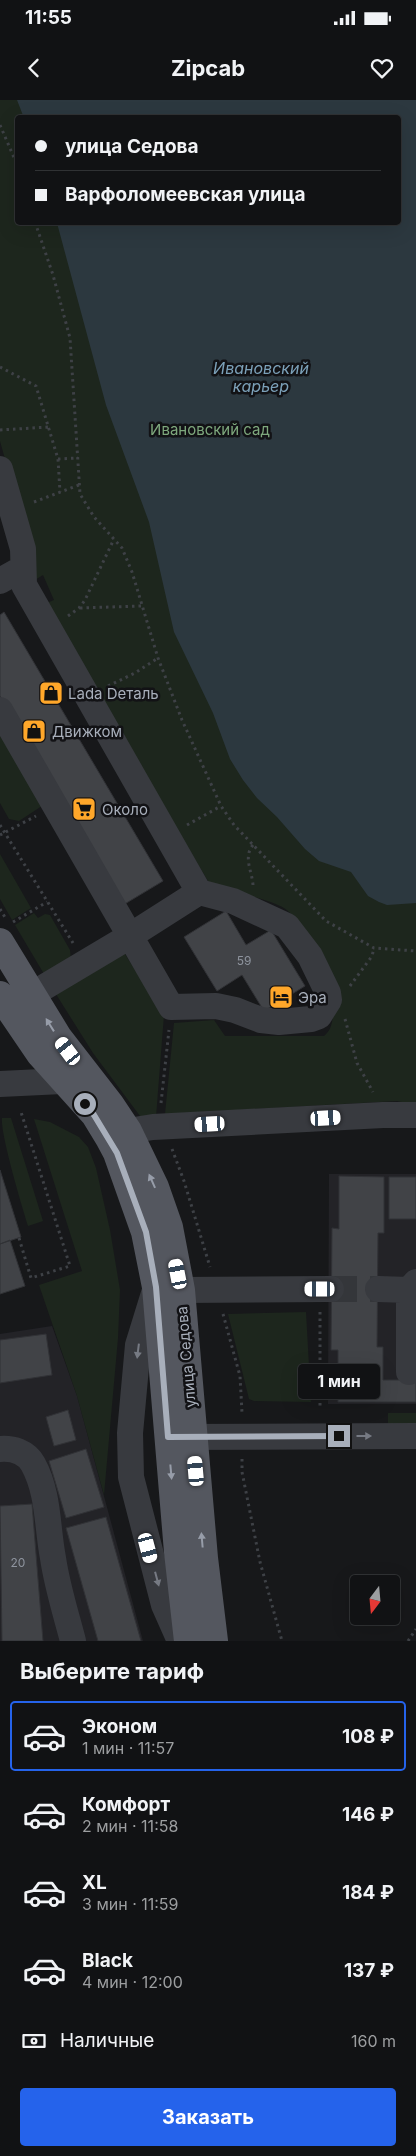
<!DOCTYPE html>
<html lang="ru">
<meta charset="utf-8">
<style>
:root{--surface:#111214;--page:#1e2022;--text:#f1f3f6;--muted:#9c9ea0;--line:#303234;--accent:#2563eb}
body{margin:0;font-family:Inter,sans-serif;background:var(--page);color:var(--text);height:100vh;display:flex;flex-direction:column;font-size:19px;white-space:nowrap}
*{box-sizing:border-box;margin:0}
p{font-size:16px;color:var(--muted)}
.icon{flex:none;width:28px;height:28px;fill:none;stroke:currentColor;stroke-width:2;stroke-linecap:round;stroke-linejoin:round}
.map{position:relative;height:1541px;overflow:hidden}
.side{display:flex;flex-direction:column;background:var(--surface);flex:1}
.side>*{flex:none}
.top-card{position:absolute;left:15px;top:15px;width:386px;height:110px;border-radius:5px;box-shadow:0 5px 20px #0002,0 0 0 1px var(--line);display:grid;align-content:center;height:110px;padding:0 20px;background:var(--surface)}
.needle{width:32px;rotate:196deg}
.fabs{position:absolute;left:350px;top:1475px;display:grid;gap:10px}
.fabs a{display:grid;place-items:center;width:50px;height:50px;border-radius:5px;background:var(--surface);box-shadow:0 5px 20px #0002,0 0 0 1px var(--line);font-size:25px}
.end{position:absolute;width:22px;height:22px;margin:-11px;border:6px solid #a8afbb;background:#111;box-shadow:0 0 0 2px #111}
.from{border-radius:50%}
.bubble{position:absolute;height:35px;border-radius:5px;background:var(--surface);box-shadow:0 5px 20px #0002,0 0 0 1px var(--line);font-size:16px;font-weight:700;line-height:35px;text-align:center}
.car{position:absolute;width:15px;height:30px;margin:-15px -8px;border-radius:6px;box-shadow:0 0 4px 1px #0007;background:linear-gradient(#fff 24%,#345 0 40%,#fff 0 76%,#345 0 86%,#fff 0)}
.top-card b{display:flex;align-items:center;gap:18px;height:48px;font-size:19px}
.top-card b+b{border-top:1px solid var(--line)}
.top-card i{width:12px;height:12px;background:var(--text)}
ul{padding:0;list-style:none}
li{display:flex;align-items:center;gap:15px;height:70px;margin:0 10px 8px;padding:0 10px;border:2px solid transparent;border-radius:5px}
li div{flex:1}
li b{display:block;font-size:19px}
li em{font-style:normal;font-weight:700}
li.on{border-color:var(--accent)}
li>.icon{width:45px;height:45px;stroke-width:1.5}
h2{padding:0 20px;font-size:22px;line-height:60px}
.pay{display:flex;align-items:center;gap:12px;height:55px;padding:0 20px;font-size:19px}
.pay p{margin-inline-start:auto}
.primary-button{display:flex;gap:10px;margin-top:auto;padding:10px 20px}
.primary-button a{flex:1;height:58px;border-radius:5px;background:var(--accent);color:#fff;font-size:20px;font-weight:700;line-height:58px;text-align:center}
.status{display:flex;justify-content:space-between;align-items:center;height:35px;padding:0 25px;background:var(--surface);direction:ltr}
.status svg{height:14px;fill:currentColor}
header{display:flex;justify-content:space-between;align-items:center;height:65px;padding:0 20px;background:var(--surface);font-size:22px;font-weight:700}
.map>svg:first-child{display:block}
</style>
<div class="status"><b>11:55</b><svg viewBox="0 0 49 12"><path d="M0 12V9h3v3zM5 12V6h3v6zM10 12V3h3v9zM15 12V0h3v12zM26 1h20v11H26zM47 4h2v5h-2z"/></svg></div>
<header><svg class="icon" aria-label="back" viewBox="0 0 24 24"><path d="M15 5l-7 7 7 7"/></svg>Zipcab<svg class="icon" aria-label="heart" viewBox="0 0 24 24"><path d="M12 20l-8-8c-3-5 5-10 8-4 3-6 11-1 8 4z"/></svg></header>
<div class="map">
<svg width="416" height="1541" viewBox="0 0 416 1541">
<rect width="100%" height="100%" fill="#17181a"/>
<!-- built -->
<path fill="#232327" d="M329,1074H416V1304H328Z
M52,1226L77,1296L143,1541H0V1234Z"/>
<!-- green -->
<path fill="#1d261d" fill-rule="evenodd" d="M0,0H416V1005L397,1001L165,1014L174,923L214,920L225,936H324C352,915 307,822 284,808C270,799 228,791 211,786L42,505L54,500L43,475L35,480L33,460L0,341ZM18,18H399V122H18Z
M0,620L48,702L19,721L9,719L0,703Z
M0,754L31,808L12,820L0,799Z
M34,813L38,818L45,814L50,815L70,850L71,860L44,874L15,825Z
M123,851L164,915L156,1017L140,1016L93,953L54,891Z
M2,1018H11L43,1121L28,1126C22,1107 0,1033 2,1018Z
M34,1019L50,1022L79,1037L88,1047L96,1068L110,1130L120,1190L118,1238L104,1395L77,1296L39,1185L82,1171Z
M306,1212L311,1302L254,1301L249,1299L228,1214Z
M388,1313H416V1324H388Z"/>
<!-- water -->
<path fill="#2c383f" d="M17,0H416V803L387,805L379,802L368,796L351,772L319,761L305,749L277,717L257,698L243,680L230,659L213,613L174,532L149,422L106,305L57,123L399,122V18H24Z"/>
<!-- building -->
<path fill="#414347" stroke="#313236" d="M4,512L163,781L123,805L0,596V515Z
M226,811L246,845L271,830L305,886L264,911L242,875L217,891L184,837Z
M0,1070L21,1137L0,1144Z
M339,1076L384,1077V1133H378L377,1247H383V1280H416V1302H338V1250H331L332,1128L339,1129Z
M389,1077H416V1119H389Z
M10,1140L25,1186L0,1194V1144Z
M46,1234L52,1275L0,1283V1240Z
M68,1310L76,1340L54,1346L46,1317Z
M86,1349L104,1407L66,1418L49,1361Z
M32,1404L43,1541H2L0,1406Z
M106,1417L141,1541H98L66,1428Z"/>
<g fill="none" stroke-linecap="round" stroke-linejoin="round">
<!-- minor-tunnel -->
<path stroke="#34363a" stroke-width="26" stroke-dasharray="26 13" stroke-linecap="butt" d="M331,1189H378"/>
<!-- path -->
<path stroke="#3e4146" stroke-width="3" stroke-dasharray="2.5 4" stroke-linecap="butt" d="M0,25L18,67
M35,122L53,175L70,238L80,394L94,417L122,448L132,472L158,558L182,620L221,706L234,725L326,821L374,848L416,851
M0,267L36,286L58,359L60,392
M0,330L49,327
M58,359L78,358
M34,402L79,385
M80,508L142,506
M68,516L79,508L85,500L114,439
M108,586L135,573L158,558
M0,725L73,843
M187,725L221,706
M0,735L36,716
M253,745C243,757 252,771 253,785
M0,809L6,819
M13,822L47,802
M350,886L372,856L374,848
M345,919L357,963L373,992
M161,1003L169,930
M172,1049L184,1081L210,1167
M19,1138L31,1178L70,1166L21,1012
M320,1212V1309
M223,1214L240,1276L242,1313
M242,1359V1372L260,1462L282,1541
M408,1541L416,1529"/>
<!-- minor -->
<path stroke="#383a3f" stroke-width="26" d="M0,369L23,449L24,485L199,792L233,801L287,826L310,856L328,893L329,900L319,916L311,919L279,922L261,920L235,910L216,906L171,907L0,610
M0,481L23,468
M31,895L130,836L199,792
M0,984L83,980
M128,1031L153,1027L383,1015H416
M378,1189L409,1190L416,1182
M155,1190L138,1245L130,1333L131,1377L164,1505L180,1541
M181,1190L331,1189
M409,1190V1272
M172,1337L416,1336
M0,1349C13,1348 26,1352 33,1364C49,1393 47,1427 53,1458C57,1486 66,1514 73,1541"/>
<!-- major -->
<path stroke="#54575f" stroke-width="28" d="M0,842L58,937L110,1004L128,1031L155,1087L169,1127L181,1190L204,1458L214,1541
M0,895L40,954L95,1015L109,1038L117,1053L145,1132L156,1187L178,1452L188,1541"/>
</g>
<!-- one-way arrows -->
<defs><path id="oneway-solid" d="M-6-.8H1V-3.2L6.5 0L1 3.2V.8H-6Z" transform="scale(1.25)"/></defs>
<g fill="#979da9">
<use href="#oneway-solid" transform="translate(50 925) rotate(-122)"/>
<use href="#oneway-solid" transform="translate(152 1081) rotate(-114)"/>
<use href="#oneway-solid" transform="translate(171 1372) rotate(85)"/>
<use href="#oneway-solid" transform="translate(202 1440) rotate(-95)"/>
</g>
<g fill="#767a83">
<use href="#oneway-solid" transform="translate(138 1251) rotate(97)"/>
<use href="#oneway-solid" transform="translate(364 1336)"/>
<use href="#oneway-solid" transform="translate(157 1479) rotate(75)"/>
</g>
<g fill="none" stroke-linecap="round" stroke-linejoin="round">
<!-- route -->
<path stroke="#a8afbb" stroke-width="6" d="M85,1004L94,1015L117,1053L146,1132L156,1187L168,1337L339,1336"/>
</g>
<!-- icons -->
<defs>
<g id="shop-square" transform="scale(1.25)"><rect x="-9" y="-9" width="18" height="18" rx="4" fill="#ffa72a" stroke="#121215"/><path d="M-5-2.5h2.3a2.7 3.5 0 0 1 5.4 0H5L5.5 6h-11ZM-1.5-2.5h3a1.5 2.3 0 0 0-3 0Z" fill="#111"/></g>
<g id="supermarket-square" transform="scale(1.25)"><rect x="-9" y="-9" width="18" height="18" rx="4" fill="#ffa72a" stroke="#121215"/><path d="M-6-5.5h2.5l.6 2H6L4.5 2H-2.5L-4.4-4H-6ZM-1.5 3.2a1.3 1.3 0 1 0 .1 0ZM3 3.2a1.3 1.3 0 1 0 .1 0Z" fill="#111"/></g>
<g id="hotel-square" transform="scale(1.25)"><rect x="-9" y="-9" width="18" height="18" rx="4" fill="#ffa72a" stroke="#121215"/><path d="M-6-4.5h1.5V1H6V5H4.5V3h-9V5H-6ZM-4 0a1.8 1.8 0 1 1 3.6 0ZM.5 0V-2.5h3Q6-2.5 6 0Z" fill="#111"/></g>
</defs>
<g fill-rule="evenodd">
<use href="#shop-square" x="51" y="593"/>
<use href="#shop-square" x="34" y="631"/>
<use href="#supermarket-square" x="84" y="709"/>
<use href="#hotel-square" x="281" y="897"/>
</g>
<g text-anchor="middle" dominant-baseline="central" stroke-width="5" stroke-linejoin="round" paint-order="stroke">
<!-- number labels -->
<g font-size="12" fill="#8e949e">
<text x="244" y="860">59</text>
<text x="18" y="1462">20</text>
</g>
<!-- park labels -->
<g font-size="15" fill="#7ea87d" stroke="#121215">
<text x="210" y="329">Ивановский сад</text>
</g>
<!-- poi labels -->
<g font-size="15" fill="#a8afbb" stroke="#121215" text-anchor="start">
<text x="68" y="593">Lada Dеталь</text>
<text x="52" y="631">Движком</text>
<text x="102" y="709">Около</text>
<text x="298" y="897">Эра</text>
</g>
<!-- street labels -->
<g font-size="15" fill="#a8afbb" stroke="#121215">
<text transform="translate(186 1257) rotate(-95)">улица Седова</text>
</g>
<!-- water labels -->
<g font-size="16" font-style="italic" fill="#7ca1b9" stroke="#121215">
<text x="261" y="268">Ивановский<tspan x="261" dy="18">карьер</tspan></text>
</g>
</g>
</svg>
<div class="fabs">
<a><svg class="needle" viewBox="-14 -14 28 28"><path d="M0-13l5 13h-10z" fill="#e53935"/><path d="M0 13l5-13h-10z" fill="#9c9ea0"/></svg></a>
</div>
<i class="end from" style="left:85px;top:1004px"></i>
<i class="end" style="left:339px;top:1336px"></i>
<div class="bubble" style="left:298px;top:1264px;width:82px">1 мин</div>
<i class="car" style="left:68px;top:951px;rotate:323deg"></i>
<i class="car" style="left:326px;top:1018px;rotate:87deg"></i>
<i class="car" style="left:210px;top:1024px;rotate:267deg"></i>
<i class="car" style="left:178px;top:1174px;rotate:349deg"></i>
<i class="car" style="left:320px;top:1189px;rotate:270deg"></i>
<i class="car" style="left:196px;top:1371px;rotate:355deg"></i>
<i class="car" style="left:148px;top:1448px;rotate:165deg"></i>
<div class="top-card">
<b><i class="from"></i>улица Седова</b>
<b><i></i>Варфоломеевская улица</b>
</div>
</div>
<section class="side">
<h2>Выберите тариф</h2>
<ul>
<li class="on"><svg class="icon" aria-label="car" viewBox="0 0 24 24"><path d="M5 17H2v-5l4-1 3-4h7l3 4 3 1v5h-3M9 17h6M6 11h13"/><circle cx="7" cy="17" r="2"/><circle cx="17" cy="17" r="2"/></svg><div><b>Эконом</b><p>1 мин · 11:57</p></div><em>108 ₽</em></li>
<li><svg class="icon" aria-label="car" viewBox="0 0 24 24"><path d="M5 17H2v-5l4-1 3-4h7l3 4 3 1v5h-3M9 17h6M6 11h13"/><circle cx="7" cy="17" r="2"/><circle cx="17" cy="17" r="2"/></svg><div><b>Комфорт</b><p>2 мин · 11:58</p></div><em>146 ₽</em></li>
<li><svg class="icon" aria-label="car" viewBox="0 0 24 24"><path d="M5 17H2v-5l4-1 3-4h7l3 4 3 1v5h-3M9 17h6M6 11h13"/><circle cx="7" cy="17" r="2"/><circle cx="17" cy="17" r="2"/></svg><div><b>XL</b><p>3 мин · 11:59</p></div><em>184 ₽</em></li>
<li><svg class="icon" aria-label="car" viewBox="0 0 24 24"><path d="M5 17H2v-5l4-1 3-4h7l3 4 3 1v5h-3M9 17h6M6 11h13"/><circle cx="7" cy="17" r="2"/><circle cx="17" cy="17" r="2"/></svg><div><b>Black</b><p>4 мин · 12:00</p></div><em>137 ₽</em></li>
</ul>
<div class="pay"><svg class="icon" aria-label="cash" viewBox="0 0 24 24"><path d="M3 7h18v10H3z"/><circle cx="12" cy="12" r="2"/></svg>Наличные<p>160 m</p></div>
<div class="primary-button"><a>Заказать</a></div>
</section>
